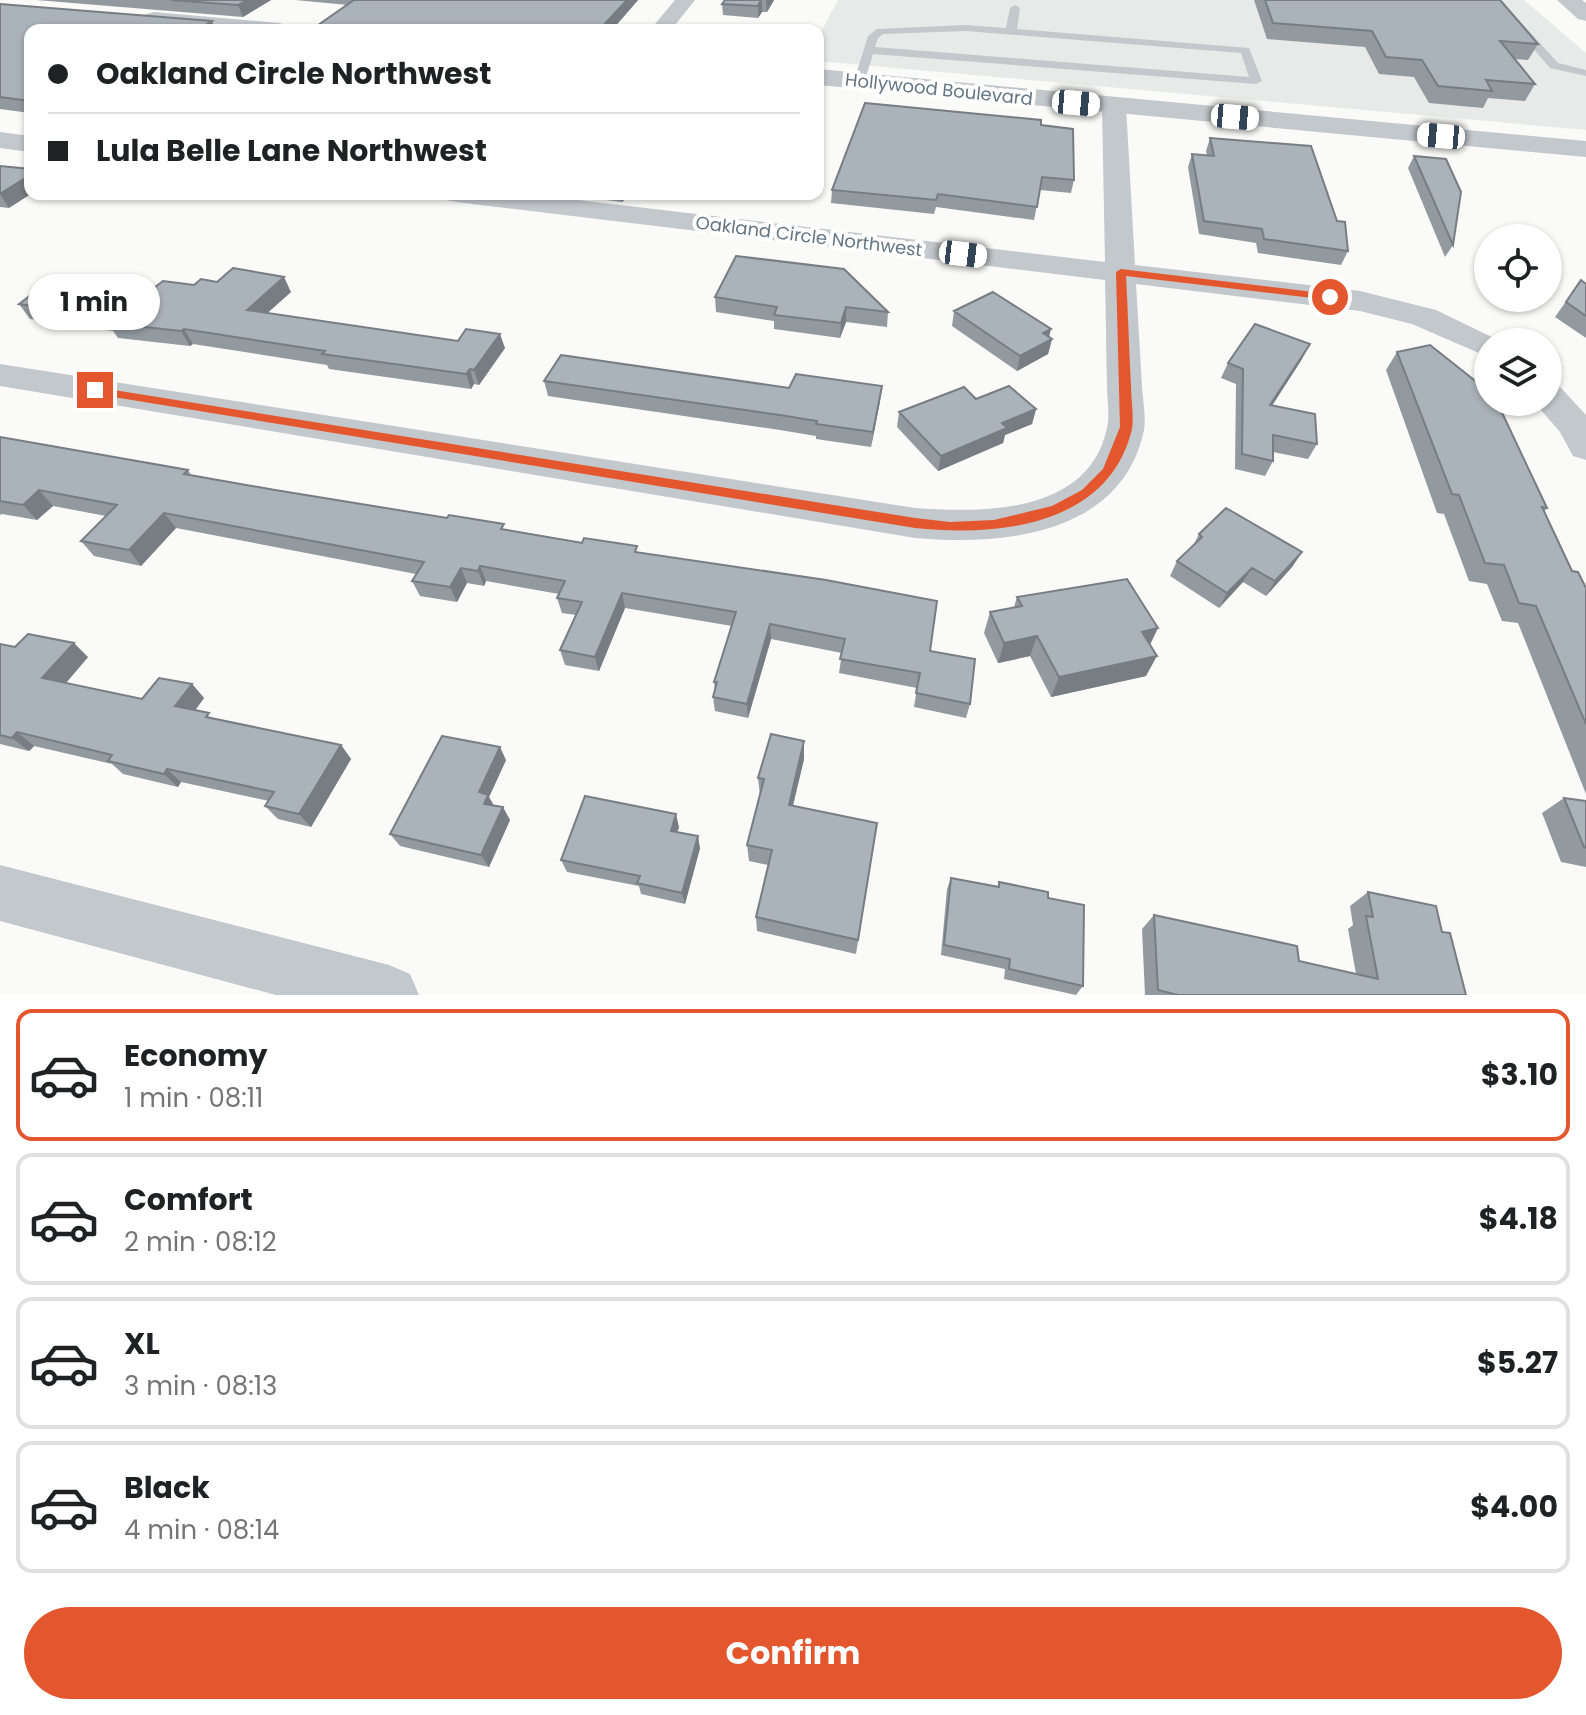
<!DOCTYPE html>
<meta charset="utf-8">
<style>
:root{--surface:#fff;--page:#f6f6f6;--text:#202124;--muted:#757577;--line:#e0e0e0;--accent:#e4572e}
body{margin:0;font-family:Poppins,sans-serif;background:var(--page);color:var(--text);height:100vh;display:flex;flex-direction:column;font-size:30px;white-space:nowrap}
*{box-sizing:border-box;margin:0}
p{font-size:26px;color:var(--muted)}
.icon{flex:none;width:44px;height:44px;fill:none;stroke:currentColor;stroke-width:2;stroke-linecap:round;stroke-linejoin:round}
.map{position:relative;height:995px;overflow:hidden}
.side{display:flex;flex-direction:column;background:var(--surface);flex:1}
.side>*{flex:none}
.top-card{position:absolute;left:24px;top:24px;width:800px;height:176px;border-radius:16px;box-shadow:0 2px 6px #0004;display:grid;align-content:center;height:176px;padding:0 24px;background:var(--surface)}
.tools{position:absolute;left:1474px;top:224px;display:grid;gap:16px}
.tools a{display:grid;place-items:center;width:88px;height:88px;border-radius:50%;background:var(--surface);box-shadow:0 2px 6px #0004;font-size:40px}
.end{position:absolute;width:36px;height:36px;margin:-18px;border:10px solid #e4572e;background:#fff;box-shadow:0 0 0 4px #fff}
.from{border-radius:50%}
.bubble{position:absolute;height:56px;border-radius:28px;background:var(--surface);box-shadow:0 2px 6px #0004;font-size:26px;font-weight:700;line-height:56px;text-align:center}
.car{position:absolute;width:24px;height:48px;margin:-24px -12px;border-radius:10px;box-shadow:0 0 6px 2px #0007;background:linear-gradient(#fff 24%,#345 0 40%,#fff 0 76%,#345 0 86%,#fff 0)}
.top-card b{display:flex;align-items:center;gap:28px;height:76px;font-size:30px}
.top-card b+b{border-top:2px solid var(--line)}
.top-card i{width:20px;height:20px;background:var(--text)}
ul{padding:14px 0 0;list-style:none}
li{display:flex;align-items:center;gap:24px;height:132px;margin:0 16px 12px;padding:0 8px;border:4px solid var(--line);border-radius:16px}
li div{flex:1}
li b{display:block;font-size:30px}
li em{font-style:normal;font-weight:700}
li.current{border-color:var(--accent)}
li>.icon{width:72px;height:72px;stroke-width:1.5}
.cta{display:flex;gap:16px;margin-top:auto;padding:16px 24px}
.cta a{flex:1;height:92px;border-radius:48px;background:var(--accent);color:#fff;font-size:32px;font-weight:700;line-height:92px;text-align:center}
.map>svg:first-child{display:block}
</style>
<div class="map">
<svg width="1586" height="995" viewBox="0 0 1586 995">
<rect width="100%" height="100%" fill="#fafaf8"/>
<!-- built -->
<path fill="#e8e9e9" d="M838,0H1524L1586,53V130L818,61V37Z"/>
<g fill="none" stroke-linecap="round" stroke-linejoin="round">
<!-- service -->
<path fill="#c3c8cc" fill-rule="evenodd" d="M1491,0H1501L1558,63L1586,70V76L1550,68Z
M1015,5L1020,8L1017,29L1249,48L1262,81L1256,84L873,54L864,83L854,81L868,36L877,29L966,25L1006,28L1010,8ZM966,31L1241,53L1249,77L875,47L878,38L883,34Z"/>
<!-- minor -->
<path fill="#c3c8cc" fill-rule="evenodd" d="M675,0H695L671,30H650Z
M1114,99L1122,101L1126,106L1135,265L1360,291L1436,310L1502,342H1488V357L1412,324L1360,311L1136,284C1138,318 1140,353 1142,387C1143,401 1146,417 1144,430C1122,535 1003,546 915,538L0,386V364L915,508C984,513 1089,514 1107,428C1110,415 1107,399 1107,385C1106,350 1106,315 1105,280L456,202L446,200L442,194H527L1105,262L1102,106L1106,101Z
M0,132L30,136V152L0,148Z
M1548,384L1561,388L1586,415V460L1573,456L1560,432L1534,402H1548Z
M0,865L389,965L410,974L419,995H276L0,921Z"/>
<!-- tertiary -->
<path fill="#c3c8cc" fill-rule="evenodd" d="M1557,0H1582L1586,3V21L1578,19Z
M154,12L279,23L287,25L290,30H202L146,24L143,19L146,14Z
M818,69L1586,141V157L818,85Z"/>
</g>
<!-- wall -->
<path fill="#929a9f" d="M36,0H271L243,17Z
M295,0H638L612,30H311L348,5Z
M725,0H774L767,12H762L758,18L723,15L722,4Z
M1254,0H1500L1538,44L1528,60L1514,59L1535,84L1525,101L1488,98L1483,108L1429,103L1414,77L1379,74L1365,47L1267,39Z
M0,4L30,30V113L0,109Z
M1041,125L1074,180L1071,193L1040,190L1034,220L936,207L934,214L831,203L832,190Z
M1210,138L1337,221L1348,251L1341,265L1258,253L1256,243L1199,234L1188,167L1192,154L1207,156L1206,151Z
M1414,156L1453,245L1445,257L1408,168Z
M0,166L9,208L0,207Z
M597,194H630L622,202L598,199Z
M736,256L888,312L887,327L846,322L840,338L774,329V321L716,312L715,297Z
M1581,280L1586,284V338L1555,317Z
M194,285L291,292L267,313L505,348L479,385L474,384L471,389L329,369L327,365L193,344L190,346L118,338L113,331L30,319L19,304L150,291Z
M954,311L1049,337L1052,339L1048,354L1017,371L952,326Z
M1397,352L1547,508L1544,512L1572,571L1586,588V794L1518,623L1502,621L1487,584L1469,581L1444,514L1437,513L1386,370Z
M1302,359L1272,405L1317,444L1308,459L1273,452V461L1265,476L1235,469L1236,384L1221,378L1228,363Z
M544,381L880,401L871,447L816,439V436L780,430L548,396Z
M976,399L1036,409L1032,424L1005,435L1003,443L938,471L897,427L899,412Z
M0,437L188,470L191,475L638,552L930,651L970,704L966,718L914,707L917,688L839,673L842,653L771,639L748,718L715,711L713,697L715,690L714,682L732,626L625,608L599,671L565,665L560,650L576,615L562,613L557,598L559,594L486,581L484,586L467,583L457,602L420,596L412,581L416,574L176,528L141,566L94,556L81,541L106,516L53,506L37,520L2,514L0,515Z
M1199,534L1302,552L1292,567L1266,596L1243,582L1219,608L1170,576L1177,561L1193,546Z
M1017,597L1150,645L1146,676L1051,697L1030,656L998,663L984,633L990,612L1014,607Z
M0,644L15,647L88,657L66,683L142,699L192,684L204,698L195,710L214,719L341,745L351,759L311,827L278,819L265,806L269,801L181,782L178,787L123,774L112,764L34,746L29,751L0,744Z
M804,759L793,806L877,823L856,954L757,931L756,917L768,865L749,861L747,845L760,795L758,778Z
M506,760L489,797L494,806L510,820L489,867L400,846L390,834Z
M1564,798L1586,801V867L1561,862L1542,813Z
M679,827L677,832L700,848L685,904L641,894L639,886L567,872L561,860Z
M951,878L997,887L999,882L1048,898L1083,986L1076,995L1004,979L1005,969L941,955L947,889Z
M1368,892L1442,932L1466,995H1145L1142,929L1154,915L1299,961L1356,974L1348,929L1353,925L1350,906Z"/>
<!-- shaded-wall -->
<path fill="#777d82" d="M247,0H271L243,17L238,5Z
M627,0H638L612,30H599Z
M762,0V12L758,18V6Z
M766,0H774L767,12Z
M212,21L215,30H197Z
M30,175L31,194L9,208L0,194Z
M621,194H630L622,202Z
M284,277L291,292L254,325L247,310Z
M846,307V322L840,338L841,323Z
M184,329L193,344L190,346L181,331Z
M1051,329L1048,341L1052,339L1048,354L1017,371L1020,356L1043,333Z
M500,334L505,348L479,385L474,370Z
M1310,344L1302,359L1263,420L1270,405Z
M470,369L474,384L471,389L466,374Z
M882,386L880,401L871,447L873,432Z
M1036,409L1032,424L1005,435L1003,443L938,471L941,456L1002,423Z
M39,490L53,506L37,520L23,505Z
M164,513L176,528L141,566L129,550Z
M1302,552L1292,567L1266,596L1275,581Z
M480,566L486,581L484,586L478,571Z
M461,568L467,583L457,602L450,587Z
M1252,568L1243,582L1219,608L1227,593Z
M622,593L625,608L599,671L595,657Z
M770,624L771,639L748,718L747,704Z
M1158,628L1148,649L1142,632Z
M1037,636L1030,656L998,663L1004,643Z
M74,643L88,657L58,692L42,678Z
M1157,656L1146,676L1051,697L1059,677Z
M192,684L204,698L188,720L175,706Z
M17,732L34,746L29,751L12,738Z
M804,741V759L789,821V805Z
M341,745L351,759L311,827L299,814Z
M500,747L506,760L489,797L495,808L492,816L479,792Z
M167,769L181,782L178,787L164,774Z
M503,807L510,820L489,867L481,855Z
M676,814L679,827L674,843L671,831Z
M698,836L700,848L685,904L682,893Z"/>
<!-- building -->
<path fill="#aab3b9" stroke="#777d82" stroke-width="2" d="M171,0H247L238,5Z
M354,0H627L599,30H311Z
M725,0H761L758,6L722,4Z
M1265,0H1500L1538,44L1500,41L1535,84L1486,80L1492,91L1438,86L1422,60L1386,57L1372,31L1273,23Z
M0,4L212,21L197,30H30V101L0,97Z
M865,103L1041,120V125L1073,129L1074,180L1042,177L1037,207L938,194L936,200L832,190Z
M1210,138L1311,146L1337,221L1345,222L1348,251L1264,239L1262,229L1204,221L1192,154L1214,156Z
M1414,156L1446,159L1461,192L1453,245Z
M0,166L30,169V175L0,194Z
M736,256L844,269L888,312L846,307L841,323L774,315L777,307L715,297Z
M233,268L284,277L247,310L458,341L466,329L500,334L474,370L470,369L466,374L322,354L325,351L184,329L181,331L108,323L114,318L19,304L53,278L150,291L163,281L194,285L201,279L217,282Z
M1581,280L1586,284V316L1566,302Z
M993,292L1051,329L1043,333L1052,339L1020,356L954,311Z
M1255,324L1310,344L1270,405L1315,414L1317,444L1273,435V461L1242,454L1243,369L1228,363Z
M1430,345L1488,391V402H1497L1547,508L1542,507L1572,571L1578,572L1586,588V724L1536,606L1519,603L1504,565L1485,563L1459,495L1452,494L1397,352Z
M561,355L789,388L796,374L882,386L873,432L816,424L817,421L780,415L544,381Z
M1009,386L1036,409L1002,423L1007,428L941,456L899,412L964,387L976,399Z
M0,437L188,470L184,474L275,490L447,518L449,515L504,524L501,529L582,543L584,538L637,546L635,552L826,580L937,601L930,651L975,659L970,704L916,693L920,673L840,659L845,639L770,624L747,704L713,697L717,682H714L736,612L622,593L595,657L560,650L582,602L557,598L565,581L480,566L478,571L461,568L450,587L412,581L424,562L164,513L129,550L81,541L117,505L39,490L23,505L0,501Z
M1226,508L1302,552L1275,581L1252,568L1227,593L1177,561L1202,537L1199,534Z
M1127,579L1158,628L1142,632L1157,656L1059,677L1037,636L1004,643L990,612L1022,606L1017,597Z
M28,634L74,643L42,678L142,699L159,678L192,684L175,706L209,713L206,717L341,745L299,814L265,806L274,792L167,769L164,774L108,761L112,755L17,732L12,738L0,735V644L15,647Z
M771,734L804,741L789,805L877,823L858,940L756,917L772,850L747,845L764,779L758,778Z
M442,736L500,747L479,792L488,795L484,804L503,807L481,855L390,834Z
M585,796L676,814L671,831L698,836L682,893L637,883L640,876L561,860Z
M1564,798L1586,801V848L1584,847Z
M951,878L999,887V882L1048,892V898L1084,905L1083,986L1009,969L1010,959L944,945Z
M1368,892L1436,906L1442,932L1450,933L1466,995H1178L1158,990L1154,915L1297,946L1299,961L1378,979L1366,916L1373,917Z"/>
<!-- route -->
<path fill="#e4572e" d="M1121,269L1330,294L1335,297L1330,300L1126,276C1128,313 1129,349 1131,386C1131,399 1134,416 1132,429C1109,526 998,537 915,528L95,394L89,390L95,387L915,518L950,522L994,520L1052,506L1082,490L1103,469L1120,427L1116,272Z"/>
<g text-anchor="middle" dominant-baseline="central" stroke-width="8" stroke-linejoin="round" paint-order="stroke">
<!-- far-street labels -->
<g font-size="18" fill="#657683" stroke="#fff">
<text transform="translate(939 89) rotate(6)">Hollywood Boulevard</text>
<text transform="translate(809 236) rotate(7)">Oakland Circle Northwest</text>
</g>
</g>
</svg>
<div class="tools">
<a><svg class="icon" aria-label="locate" viewBox="0 0 24 24"><circle cx="12" cy="12" r="6"/><path d="M12 2v4M12 18v4M2 12h4M18 12h4"/></svg></a>
<a><svg class="icon" aria-label="layers" viewBox="0 0 24 24"><path d="M12 4l9 5-9 5-9-5zM3 14l9 5 9-5"/></svg></a>
</div>
<i class="end from" style="left:1330px;top:297px"></i>
<i class="end" style="left:95px;top:390px"></i>
<div class="bubble" style="left:28px;top:274px;width:132px">1 min</div>
<i class="car" style="left:1076px;top:103px;rotate:95deg"></i>
<i class="car" style="left:1235px;top:117px;rotate:95deg"></i>
<i class="car" style="left:1441px;top:136px;rotate:275deg"></i>
<i class="car" style="left:963px;top:254px;rotate:97deg"></i>
<div class="top-card">
<b><i class="from"></i>Oakland Circle Northwest</b>
<b><i></i>Lula Belle Lane Northwest</b>
</div>
</div>
<section class="side">
<ul>
<li class="current"><svg class="icon" aria-label="car" viewBox="0 0 24 24"><path d="M5 17H2v-5l4-1 3-4h7l3 4 3 1v5h-3M9 17h6M6 11h13"/><circle cx="7" cy="17" r="2"/><circle cx="17" cy="17" r="2"/></svg><div><b>Economy</b><p>1 min · 08:11</p></div><em>$3.10</em></li>
<li><svg class="icon" aria-label="car" viewBox="0 0 24 24"><path d="M5 17H2v-5l4-1 3-4h7l3 4 3 1v5h-3M9 17h6M6 11h13"/><circle cx="7" cy="17" r="2"/><circle cx="17" cy="17" r="2"/></svg><div><b>Comfort</b><p>2 min · 08:12</p></div><em>$4.18</em></li>
<li><svg class="icon" aria-label="car" viewBox="0 0 24 24"><path d="M5 17H2v-5l4-1 3-4h7l3 4 3 1v5h-3M9 17h6M6 11h13"/><circle cx="7" cy="17" r="2"/><circle cx="17" cy="17" r="2"/></svg><div><b>XL</b><p>3 min · 08:13</p></div><em>$5.27</em></li>
<li><svg class="icon" aria-label="car" viewBox="0 0 24 24"><path d="M5 17H2v-5l4-1 3-4h7l3 4 3 1v5h-3M9 17h6M6 11h13"/><circle cx="7" cy="17" r="2"/><circle cx="17" cy="17" r="2"/></svg><div><b>Black</b><p>4 min · 08:14</p></div><em>$4.00</em></li>
</ul>
<div class="cta"><a>Confirm</a></div>
</section>
